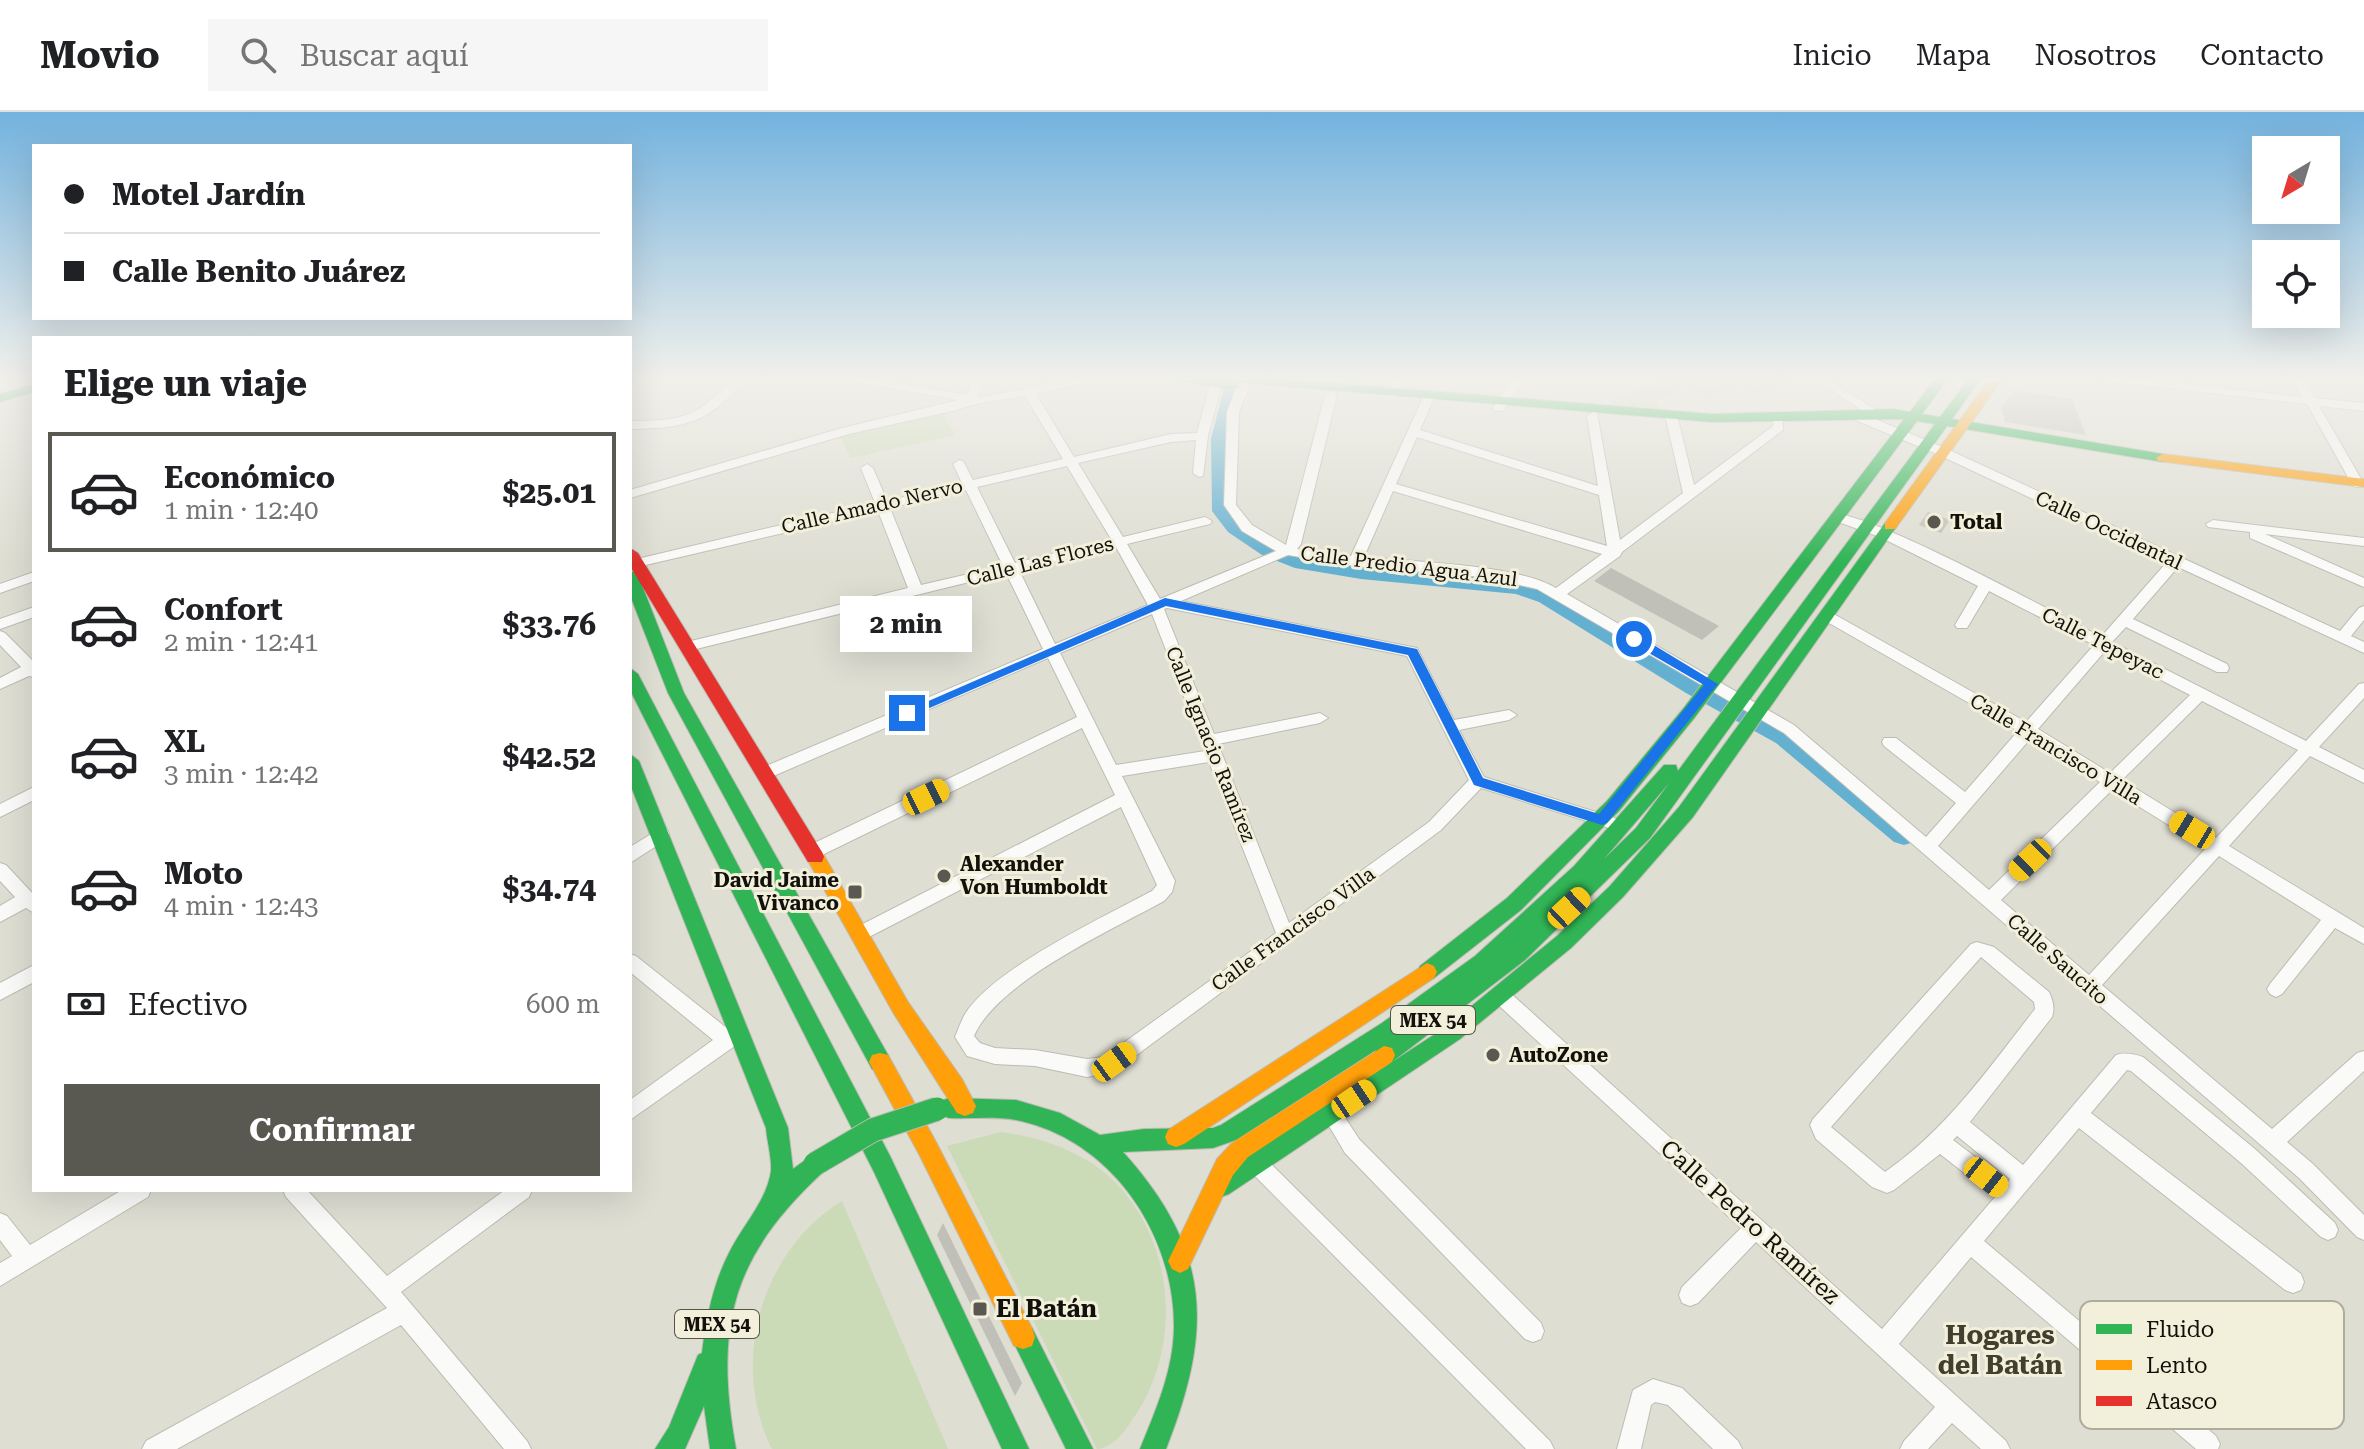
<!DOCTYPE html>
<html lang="es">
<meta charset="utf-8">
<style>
:root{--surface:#fff;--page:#f6f6f6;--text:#202124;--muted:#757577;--line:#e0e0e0;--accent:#5a5951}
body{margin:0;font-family:"Roboto Serif",serif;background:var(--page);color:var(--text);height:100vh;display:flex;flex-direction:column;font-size:30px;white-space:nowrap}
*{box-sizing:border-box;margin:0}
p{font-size:26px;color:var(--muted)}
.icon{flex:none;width:44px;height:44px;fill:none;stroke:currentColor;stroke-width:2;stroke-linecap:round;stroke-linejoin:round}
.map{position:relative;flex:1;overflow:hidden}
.details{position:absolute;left:32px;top:224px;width:600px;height:856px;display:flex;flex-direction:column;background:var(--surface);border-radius:0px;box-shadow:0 8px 32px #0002}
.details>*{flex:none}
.guide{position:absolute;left:32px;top:32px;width:600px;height:176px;border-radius:0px;box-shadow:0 8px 32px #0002;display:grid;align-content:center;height:176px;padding:0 32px;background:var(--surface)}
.needle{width:52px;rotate:218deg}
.tools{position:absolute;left:2252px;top:24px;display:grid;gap:16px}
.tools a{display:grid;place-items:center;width:88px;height:88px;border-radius:0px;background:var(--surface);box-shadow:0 8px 32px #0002;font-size:40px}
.end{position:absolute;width:36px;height:36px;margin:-18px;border:10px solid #1a73e8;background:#fff;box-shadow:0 0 0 4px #fff}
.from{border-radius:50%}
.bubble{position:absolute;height:56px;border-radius:0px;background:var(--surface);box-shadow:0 8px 32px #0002;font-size:26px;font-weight:700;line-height:56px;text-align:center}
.car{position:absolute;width:24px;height:48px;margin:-24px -12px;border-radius:10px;box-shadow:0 0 6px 2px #0007;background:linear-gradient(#f5c518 24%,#345 0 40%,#f5c518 0 76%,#345 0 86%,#f5c518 0)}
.guide b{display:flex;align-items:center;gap:28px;height:76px;font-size:30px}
.guide b+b{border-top:2px solid var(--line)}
.guide i{width:20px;height:20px;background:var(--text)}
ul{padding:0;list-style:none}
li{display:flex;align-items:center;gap:24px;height:120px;margin:0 16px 12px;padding:0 16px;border:4px solid transparent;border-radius:0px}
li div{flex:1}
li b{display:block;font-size:30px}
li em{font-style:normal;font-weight:700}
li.active{border-color:var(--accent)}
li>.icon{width:72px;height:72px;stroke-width:1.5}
h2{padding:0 32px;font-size:36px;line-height:96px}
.pay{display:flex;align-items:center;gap:20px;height:88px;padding:0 32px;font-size:30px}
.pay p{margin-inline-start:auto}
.primary-button{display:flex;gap:16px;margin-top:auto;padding:16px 32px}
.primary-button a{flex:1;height:92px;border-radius:0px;background:var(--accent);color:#fff;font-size:32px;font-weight:700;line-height:92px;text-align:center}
header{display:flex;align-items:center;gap:48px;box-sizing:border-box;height:112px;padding:0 40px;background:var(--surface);border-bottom:2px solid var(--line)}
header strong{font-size:38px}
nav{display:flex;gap:44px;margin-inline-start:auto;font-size:28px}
.search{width:560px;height:72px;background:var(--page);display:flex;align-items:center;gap:20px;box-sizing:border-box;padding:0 28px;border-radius:0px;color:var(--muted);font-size:30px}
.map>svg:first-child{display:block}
</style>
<header>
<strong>Movio</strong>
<div class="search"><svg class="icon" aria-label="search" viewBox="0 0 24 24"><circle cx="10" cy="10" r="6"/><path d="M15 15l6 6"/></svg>Buscar aquí</div>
<nav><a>Inicio</a><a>Mapa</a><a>Nosotros</a><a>Contacto</a></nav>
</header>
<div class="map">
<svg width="2364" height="1337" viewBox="0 0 2364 1337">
<rect width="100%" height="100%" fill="#dfded3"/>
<!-- green -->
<path fill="#cbdbb7" d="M1679,265H1793L1798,268L1759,282L1742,274L1706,286L1686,275L1677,277L1678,284H1658L1659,297H1623L1611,290L1616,285Z
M942,300L955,323L851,346L839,323Z
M1001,1020C1041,1025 1087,1041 1116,1071C1176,1133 1182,1237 1133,1307C1125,1319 1113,1336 1097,1337L947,1034Z
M842,1089L948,1337H772C729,1252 761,1138 842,1089Z"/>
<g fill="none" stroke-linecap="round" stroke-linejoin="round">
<!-- river -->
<path fill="#64b0d0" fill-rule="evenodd" d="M1227,265H1245L1231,327L1234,398L1244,410L1278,433L1300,443L1361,453L1519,468L1555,480L1704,569L1794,619L1914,716L1917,723L1914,730L1904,733L1894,730L1776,631L1686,581L1539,490L1516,482L1361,467L1295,456L1262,443L1228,420L1212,399L1211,327Z"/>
</g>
<!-- building -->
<path fill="#c1c0b8" d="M2015,278L2072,287L2086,323L2005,310L2002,295Z
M1928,400L1950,408L1941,421L1919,413Z
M1611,456L1719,514L1702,528L1594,469Z
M943,1111L1022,1271L1015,1284L937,1123Z"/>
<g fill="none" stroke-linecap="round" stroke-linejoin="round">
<!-- street casing -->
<g stroke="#bdbcb4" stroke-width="2">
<path id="street" d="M735,265H747C709,311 688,316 630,317V309C686,309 696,305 735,265Z
M837,265H862L966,283L975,265H987L977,284L983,285L1083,265H1104L1098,268L1036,282L1074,345L1171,322L1197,321L1210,272L1220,270L1222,272L1208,324L1203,364L1199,365L1193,361L1196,328L1171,330L1078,351L1123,425L1205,405L1212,409L1210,412L1127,432L1160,487L1276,439L1242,419L1224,393L1227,300L1241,265H1253L1239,300L1236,393L1252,413L1286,433L1325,283L1331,279L1337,283L1301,432L1297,437L1351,444L1425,281L1429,280L1435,284L1420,318L1598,374L1587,304L1593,300L1597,301L1620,428L1683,381L1665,303L1667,300L1671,299L1677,303L1694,373L1773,314L1774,302H1782L1783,318L1622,440L1620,444L1567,482L1794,613L1926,725L1956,691L1884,634L1882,630L1884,626H1896L1965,680L2018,619L1822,507L1820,504L1822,501H1832L2026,610L2094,533L1989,479L1967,516H1957L1955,513L1978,474L1880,425L1833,408V402C1867,398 2059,503 2101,525L2167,450L1939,343L1848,305V299H1856L1947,337L2340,519L2359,496L2364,494V508L2351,524L2364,530V541L2178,455L2133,507L2227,552L2229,556L2227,560H2217L2126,515L2112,530L2306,629L2359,572L2364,571V586L2319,635L2364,658V671L2310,644L2229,734L2364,816V832L2335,816L2282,882L2276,885L2270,882L2267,877L2270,872L2321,808L2219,744L2102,873L2272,1017L2357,941L2364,939V959L2287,1030L2313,1052L2364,1103V1128L2357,1125L2299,1066L1784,621L1537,477L1483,465L1355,454L1288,443L1181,489L1417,536L1454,608L1509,598L1517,603L1509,608L1459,618L1484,665L1615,706L1617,710L1615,714L1609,716L1481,676L1441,718L1115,959L1087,965L1035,954L995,952L967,944L955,925C958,918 961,909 965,902C993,857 1103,805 1152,779L1157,773L1121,695L867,826L861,828L855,826L852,821L855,816L1115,683L1082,616L818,745H806L804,740L806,735L1077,605L1048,546L771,665L765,667L757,661L759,657L1043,537L1006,461L688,539L681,534L683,531L908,476L878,399L637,455L630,451L637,447L875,391L861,356L867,352L873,356L887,389L962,371L953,352L959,348L963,349L973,368L1063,347L1025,284C1004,288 975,290 957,298L849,322L630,386V378L842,316L958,288L843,268ZM1417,325L1599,383L1607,434L1396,372ZM1067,354L1111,427L1015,451L977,375ZM966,378L1003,454L921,473L890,396ZM1393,379L1602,442L1556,476C1515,452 1413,450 1364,445ZM1116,435L1148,493L1055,532L1019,458ZM1167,496L1407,544L1469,668L1429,710L1289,811L1218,632L1320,611L1328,606L1320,601L1214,622L1164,497ZM1152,502L1205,639L1116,653L1060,541ZM2105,539L2190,583L2110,661L2038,617ZM2202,589L2298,638L2216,726L2122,668ZM2030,627L2100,670L1989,778L1938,734ZM1209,650L1276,821L1104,945L1087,947L1035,938L995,936L980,931L974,924C997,870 1113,817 1164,789L1172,780L1175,769L1122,664ZM2112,678L2206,736L2089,863L2001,788Z
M1394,265H1406L1399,281L1393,285L1387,281Z
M1513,265H1525L1503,299H1495L1493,296Z
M1810,265H1824L1881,301L1875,305L1871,304Z
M2088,265H2123L2302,285L2291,265H2303L2315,286L2364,291V299L2319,294L2364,372L2358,375L2353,374L2307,292L2094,268Z
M2213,408L2364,426V434L2265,422L2364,466V475L2250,426V420L2208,415L2206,412Z
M34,460V469L0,481V472Z
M34,495V505L0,517V507Z
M0,519L5,521L34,550V565L29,564L0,577V566L21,555L0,533Z
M34,675V688L0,705V692Z
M661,716L667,717L669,722L667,727L630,751V735Z
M0,751L6,753L34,783V801L26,796L0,810V794L15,785L0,769Z
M1977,830L1994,835L2049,880C2053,888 2055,897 2052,905L1970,1010L2023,1053L2116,943C2125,940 2134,942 2143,945L2255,1037L2335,1111L2338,1118L2335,1125L2328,1128L2321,1125L2241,1051L2131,959L2127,958L2091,1001L2301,1162L2304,1170L2301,1178L2293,1181L2285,1178L2079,1016L1984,1129L2216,1324L2220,1332L2218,1337H2196L1971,1145L1899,1232L2006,1329L2010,1337H1981L1952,1311L1928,1337H1900L1904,1329L1935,1295L1756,1130L1698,1191L1690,1194L1682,1191L1679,1183L1682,1175L1741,1116L1495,890L1492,884L1495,878L1501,876L1507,878L1882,1217L1995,1085L1940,1042L1894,1078L1887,1081L1872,1075L1816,1027L1810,1013L1813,1007L1971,832ZM1981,845L2034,890L2035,897C1989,956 1947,1017 1885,1060L1831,1015ZM1957,1024L2010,1067L2008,1070L1953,1028Z
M630,842L636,844L728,917L739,912L746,914L748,920L746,926L630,1008V988L713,928L630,860Z
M34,853V870L0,888V871Z
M1332,993L1339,996L1359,1027L1541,1211L1544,1219L1541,1227L1533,1230L1525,1227L1345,1041L1322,1002L1325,996Z
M1255,1041L1262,1043L1550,1329L1554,1337H1526L1248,1057L1245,1050L1248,1043Z
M122,1078H151L148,1085L0,1174V1151L12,1144L0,1128V1101L7,1104L30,1133Z
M283,1078H307L387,1164L505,1078H532L529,1085L401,1180L527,1329L531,1337H504L401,1213L177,1337H142L146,1329L387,1196L286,1085Z
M1653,1267L1682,1276L1738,1329L1742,1337H1713L1668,1293L1655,1290L1651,1293L1641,1337H1617L1633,1278Z"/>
</g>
<!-- fast casing -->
<g stroke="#bdbcb4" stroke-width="2">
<path id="fast" d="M1176,265H1262L1712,302L1893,297L1910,300L1936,265H1949L1922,302L1940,305L1970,265H1982L1952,307L2163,342L2170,346L2163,350L1947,314L1650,726L1525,848L1392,950L1384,952L1376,950L1373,943L1376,938L1236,1028L1213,1036L1123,1040C1212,1139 1213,1218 1166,1337H1140C1156,1298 1174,1257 1174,1214C1174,1121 1111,1027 1016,1008C994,1004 971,1007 949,1006L941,1003L938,996L941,989L949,986L1016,988L1060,1001L1100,1023L1144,1017L1213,1016L1221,1013L1382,911L1475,844L1574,754L1664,653H1676L1678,659L1935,312L1917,309L1695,605L1619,699L1521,798L1434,866L1427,869L1420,866L1417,860L1420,854L1507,786L1607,689L1683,597L1904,307L1712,310L1234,270L1240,274L1233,278L1183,269ZM1670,670L1636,716L1604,747Z
M34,272V280L0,290V282Z
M1890,409L1897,414L1693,705L1623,785L1571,836L1460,927L1229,1082L1221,1085L1213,1082L1210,1074L1213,1066L1446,915L1557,824L1609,775L1679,695L1885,411Z
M630,458L638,463L684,581L888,943L891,950L888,957L880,959L872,957L668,581L630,483Z
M630,556L638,562L890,1044L1029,1337H1002L874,1060L630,578Z
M630,642L639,649L788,1016L793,1057L815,1041L823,1044L826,1052L823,1060C731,1145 714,1215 736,1337H710L704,1294L685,1337H655L669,1315L698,1243L702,1241C706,1207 713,1172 729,1141C742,1114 767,1089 771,1059C772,1046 767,1029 766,1016L630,672Z
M1023,1213L1032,1216L1093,1337H1066L1011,1225L1014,1216Z"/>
</g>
<!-- slow casing -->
<g stroke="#bdbcb4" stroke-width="2">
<path id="slow" d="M1991,265H2004L1895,417H1885V411Z
M2163,342L2364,367V375L2158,349L2156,346Z
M815,738L822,740L908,890L962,967L976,994L973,1001L965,1004L957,1001L894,902L806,745L808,740Z
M1427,851L1434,854L1437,860L1434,866L1184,1032L1176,1035L1168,1032L1165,1025L1168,1018Z
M1384,934L1392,936L1395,943L1392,950L1248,1045L1233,1063L1188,1157L1180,1161L1172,1157L1168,1149L1172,1141L1217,1047L1232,1031Z
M880,941L888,943L936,1030L1032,1216L1035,1225L1032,1234L1023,1237L1014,1234L920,1044L869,950L872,943Z"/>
</g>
<!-- jam casing -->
<g stroke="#bdbcb4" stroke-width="2">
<path id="jam" d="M630,436L638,441L822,740L824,745L822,750H808L630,454Z"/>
</g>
<!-- street -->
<use href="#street" fill="#fafaf8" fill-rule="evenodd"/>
<!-- fast -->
<use href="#fast" fill="#30b455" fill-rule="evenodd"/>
<!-- slow -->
<use href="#slow" fill="#ff9f0a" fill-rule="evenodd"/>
<!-- jam -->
<use href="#jam" fill="#e5322d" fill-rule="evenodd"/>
<!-- fast-bridge casing -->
<g stroke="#bdbcb4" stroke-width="25" stroke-linecap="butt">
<path id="fast-bridge" d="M815,1052L873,1018L937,997"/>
</g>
<!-- fast-bridge -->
<use href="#fast-bridge" stroke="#30b455" stroke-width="23"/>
</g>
<!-- sky -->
<linearGradient id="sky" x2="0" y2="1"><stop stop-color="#73b2de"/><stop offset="0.59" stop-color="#f1f0eb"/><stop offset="1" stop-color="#f1f0eb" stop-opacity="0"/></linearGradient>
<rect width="2364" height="452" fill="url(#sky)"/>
<!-- route -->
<path fill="#1a73e8" d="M1165,486L1417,537L1483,666L1599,702L1704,573L1630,530V524H1639L1718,572L1607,711L1602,713L1474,673L1408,543L1166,494L911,604H903L901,601Z"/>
<!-- markers -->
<g fill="#5a5951" stroke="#f2efdb" stroke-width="3">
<circle cx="1934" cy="410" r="8"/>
<circle cx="944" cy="764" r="8"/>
<rect x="847" y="772" width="16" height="16" rx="4"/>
<circle cx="1493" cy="943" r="8"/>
<rect x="972" y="1189" width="16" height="16" rx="4"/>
</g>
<g text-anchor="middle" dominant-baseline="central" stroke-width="6" stroke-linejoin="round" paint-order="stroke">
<!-- shield labels -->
<g fill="#f2efdb" stroke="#555449" stroke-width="2">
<rect x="1391" y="894" width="84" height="28" rx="6"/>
<rect x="675" y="1198" width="84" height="28" rx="6"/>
</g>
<g font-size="18" font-weight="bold" fill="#12110b">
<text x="1433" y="908">MEX 54</text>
<text x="717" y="1212">MEX 54</text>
</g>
<!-- street labels -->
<g font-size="20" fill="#12110b" stroke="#f2efdb">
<text transform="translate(872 394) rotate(-13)">Calle Amado Nervo</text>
<text transform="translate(2109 418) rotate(25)">Calle Occidental</text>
<text transform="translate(1040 449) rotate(-14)">Calle Las Flores</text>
<text transform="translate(1409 454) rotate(7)">Calle Predio Agua Azul</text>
<text transform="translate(2103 531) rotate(27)">Calle Tepeyac</text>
<text transform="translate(1211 632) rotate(68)">Calle Ignacio Ramírez</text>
<text transform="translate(2056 637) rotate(31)">Calle Francisco Villa</text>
<text transform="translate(1293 817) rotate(-36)">Calle Francisco Villa</text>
<text transform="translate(2058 847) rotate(41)">Calle Saucito</text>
</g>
<!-- poi labels -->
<g font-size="20" font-weight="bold" fill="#12110b" stroke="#f2efdb" text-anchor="start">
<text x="1950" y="410">Total</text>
<text x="960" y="752">Alexander<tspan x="960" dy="23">Von Humboldt</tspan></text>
<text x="839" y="768" text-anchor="end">David Jaime<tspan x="839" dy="23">Vivanco</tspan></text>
<text x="1509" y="943">AutoZone</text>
</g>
<!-- near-street labels -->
<g font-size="24" fill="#12110b" stroke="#f2efdb">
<text transform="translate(1750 1110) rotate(42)">Calle Pedro Ramírez</text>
</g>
<!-- near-poi labels -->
<g font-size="24" font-weight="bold" fill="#12110b" stroke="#f2efdb" text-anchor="start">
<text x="996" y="1197">El Batán</text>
</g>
<!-- near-neighbourhood labels -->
<g font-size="26" font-weight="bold" fill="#413f2f" stroke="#f2efdb">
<text x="2000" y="1223">Hogares<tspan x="2000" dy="30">del Batán</tspan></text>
</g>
</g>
<!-- legend -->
<rect x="2080" y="1189" width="264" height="128" rx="12" fill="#f2efdb" stroke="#afac9d" stroke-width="2"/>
<rect x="2096" y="1212" width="36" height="10" fill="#30b455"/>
<rect x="2096" y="1248" width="36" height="10" fill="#ff9f0a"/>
<rect x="2096" y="1284" width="36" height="10" fill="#e5322d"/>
<g font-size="22" fill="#12110b">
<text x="2146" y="1225">Fluido</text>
<text x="2146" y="1261">Lento</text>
<text x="2146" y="1297">Atasco</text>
</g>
</svg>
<div class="tools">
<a><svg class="needle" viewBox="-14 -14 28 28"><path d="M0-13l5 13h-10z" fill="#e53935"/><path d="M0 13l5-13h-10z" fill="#757577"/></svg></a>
<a><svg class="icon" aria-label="locate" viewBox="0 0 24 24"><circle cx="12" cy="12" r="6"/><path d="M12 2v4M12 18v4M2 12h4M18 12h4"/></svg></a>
</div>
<i class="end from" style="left:1634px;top:527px"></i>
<i class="end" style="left:907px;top:601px"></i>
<div class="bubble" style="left:840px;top:484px;width:132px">2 min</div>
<i class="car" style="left:926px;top:685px;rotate:64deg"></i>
<i class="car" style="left:2192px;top:718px;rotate:301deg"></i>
<i class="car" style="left:2030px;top:748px;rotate:226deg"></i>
<i class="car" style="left:1569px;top:796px;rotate:47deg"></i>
<i class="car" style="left:1114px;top:950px;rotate:54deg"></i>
<i class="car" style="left:1354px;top:987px;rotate:56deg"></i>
<i class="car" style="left:1986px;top:1065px;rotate:128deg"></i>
<div class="guide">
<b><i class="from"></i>Motel Jardín</b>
<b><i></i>Calle Benito Juárez</b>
</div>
<section class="details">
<h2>Elige un viaje</h2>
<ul>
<li class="active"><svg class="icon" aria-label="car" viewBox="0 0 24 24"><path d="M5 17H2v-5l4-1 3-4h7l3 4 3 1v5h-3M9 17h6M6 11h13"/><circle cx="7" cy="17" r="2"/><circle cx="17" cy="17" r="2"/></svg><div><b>Económico</b><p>1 min · 12:40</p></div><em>$25.01</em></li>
<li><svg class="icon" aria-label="car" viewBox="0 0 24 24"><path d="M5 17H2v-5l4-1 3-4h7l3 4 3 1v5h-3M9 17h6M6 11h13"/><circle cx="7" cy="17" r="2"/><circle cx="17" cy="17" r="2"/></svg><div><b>Confort</b><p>2 min · 12:41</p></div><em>$33.76</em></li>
<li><svg class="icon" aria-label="car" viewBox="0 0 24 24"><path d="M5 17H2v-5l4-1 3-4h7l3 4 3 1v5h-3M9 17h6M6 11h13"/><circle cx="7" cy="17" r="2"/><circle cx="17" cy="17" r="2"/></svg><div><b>XL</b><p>3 min · 12:42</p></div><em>$42.52</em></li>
<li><svg class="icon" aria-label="car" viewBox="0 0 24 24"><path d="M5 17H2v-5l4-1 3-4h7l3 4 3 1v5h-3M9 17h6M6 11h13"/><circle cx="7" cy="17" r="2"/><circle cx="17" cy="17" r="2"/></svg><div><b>Moto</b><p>4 min · 12:43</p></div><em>$34.74</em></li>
</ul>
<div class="pay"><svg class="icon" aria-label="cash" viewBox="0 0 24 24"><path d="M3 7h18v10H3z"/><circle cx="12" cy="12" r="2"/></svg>Efectivo<p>600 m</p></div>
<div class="primary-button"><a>Confirmar</a></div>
</section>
</div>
